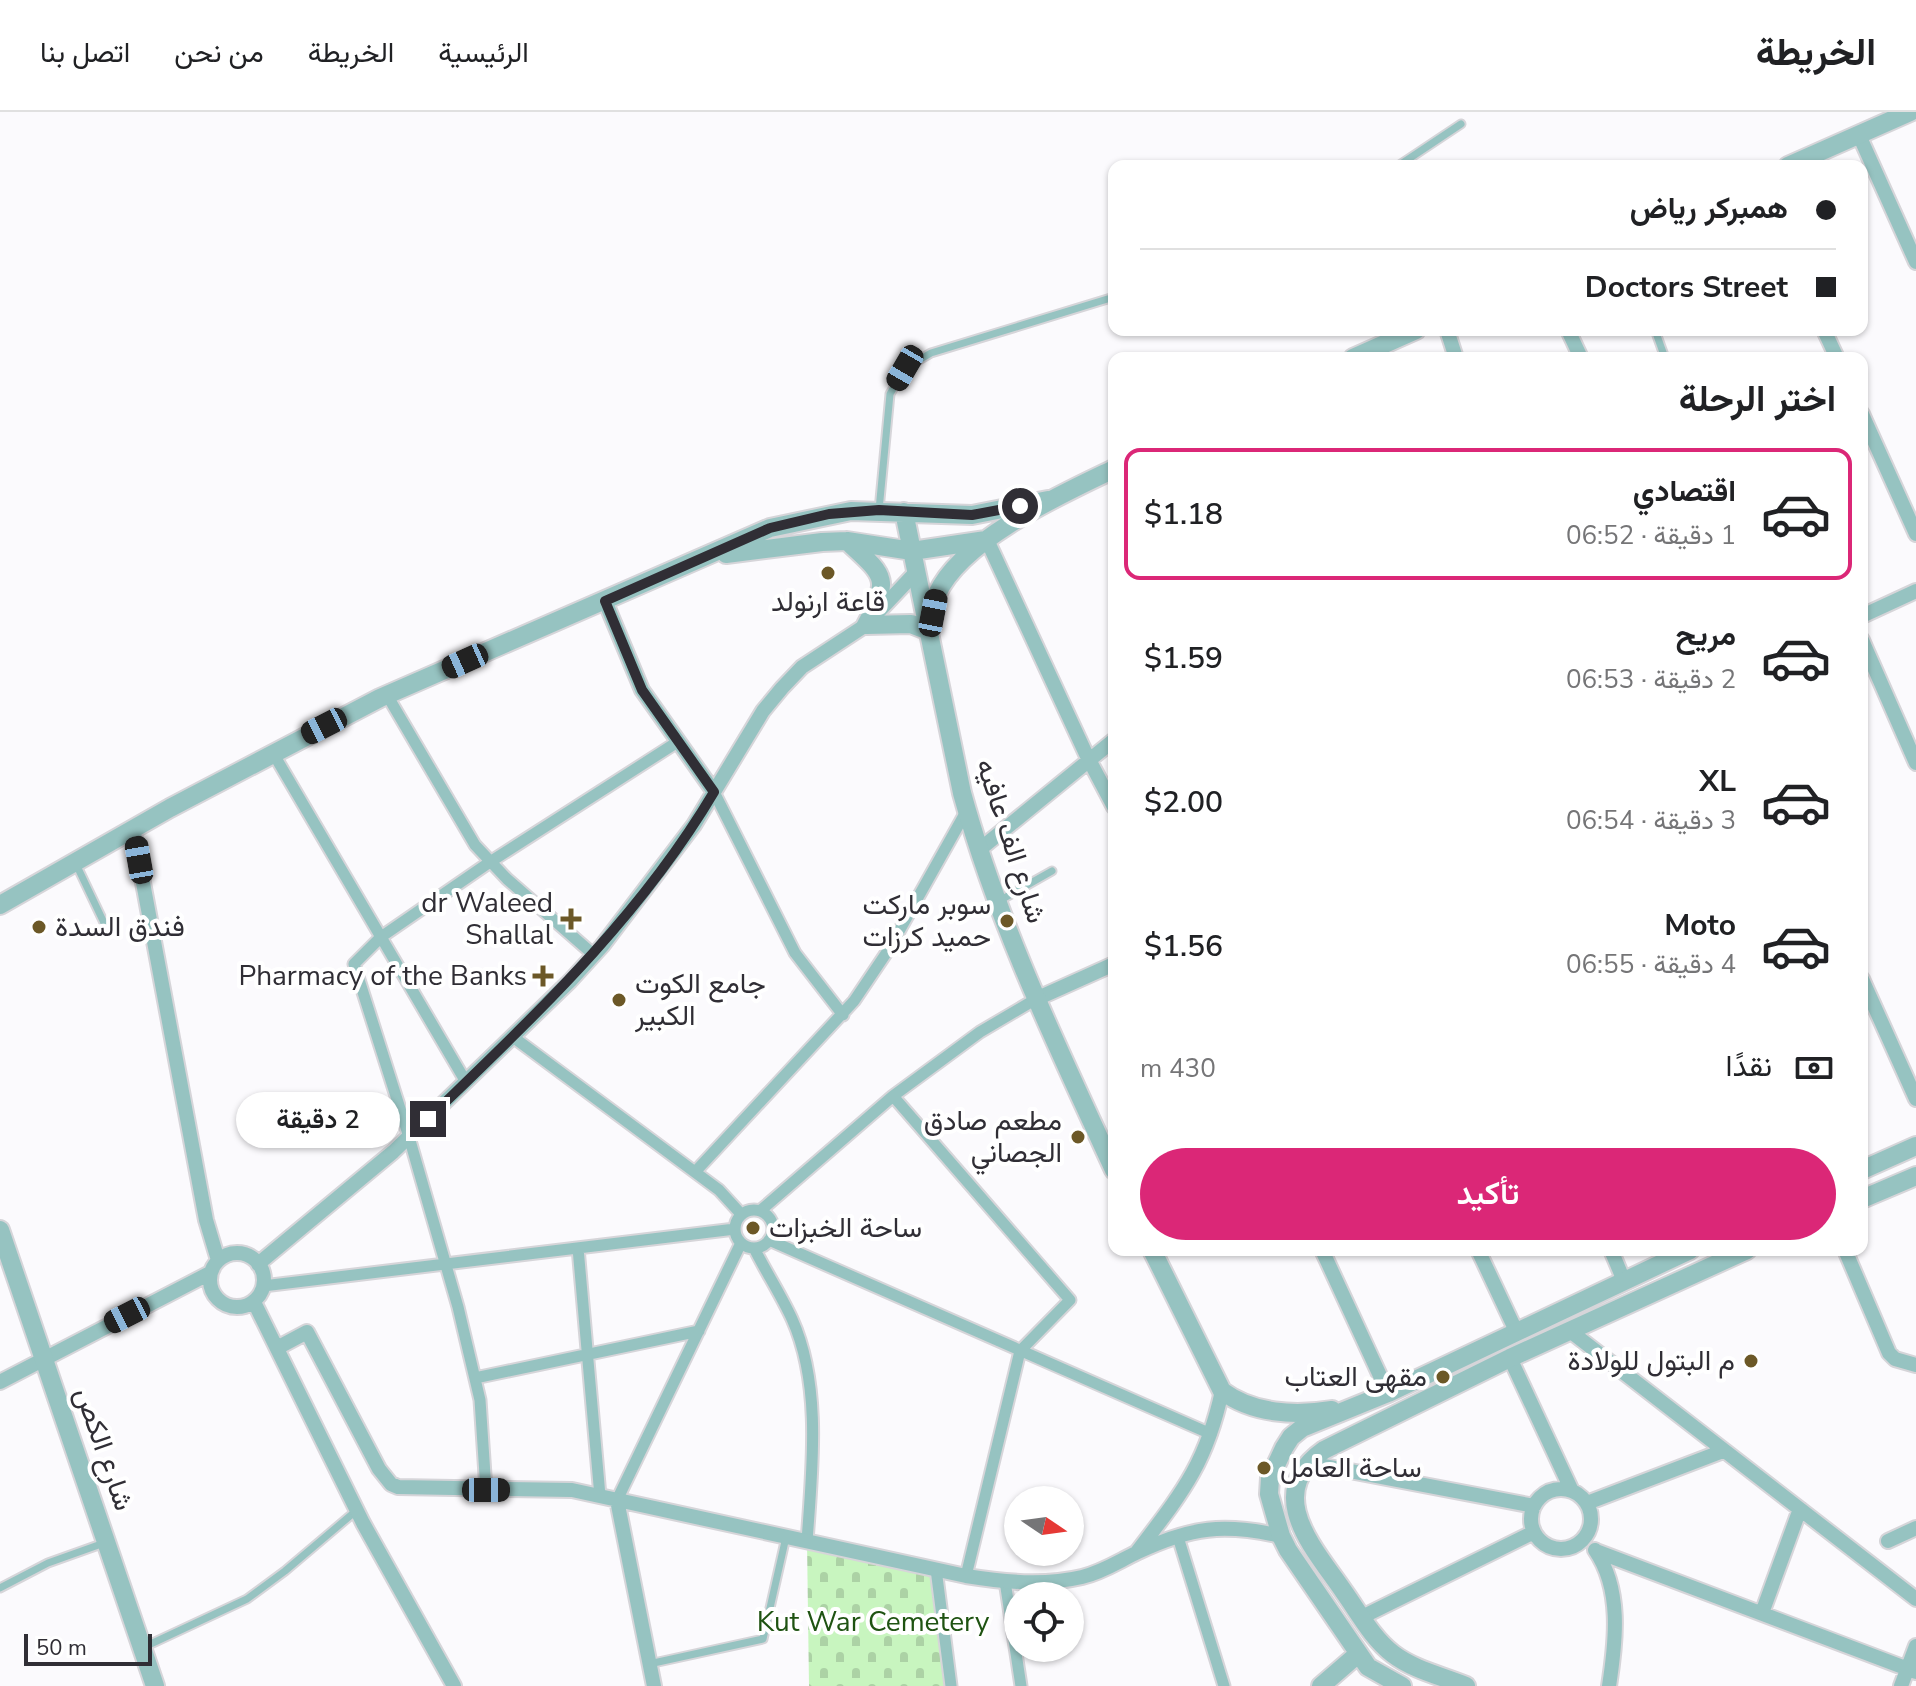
<!DOCTYPE html>
<html lang="ar">
<meta charset="utf-8">
<style>
:root{--surface:#fff;--page:#f2f2f2;--text:#202124;--muted:#757577;--line:#e0e0e0;--accent:#db2777}
body{margin:0;font-family:"Nunito Sans",Vazirmatn,sans-serif;background:var(--page);color:var(--text);direction:rtl;height:100vh;display:flex;flex-direction:column;font-size:30px;white-space:nowrap}
*{box-sizing:border-box;margin:0}
p{font-size:26px;color:var(--muted)}
.icon{flex:none;width:44px;height:44px;fill:none;stroke:currentColor;stroke-width:2;stroke-linecap:round;stroke-linejoin:round}
.map{position:relative;flex:1;overflow:hidden;direction:ltr}
.sheet{position:absolute;left:1108px;top:240px;width:760px;height:904px;display:flex;flex-direction:column;background:var(--surface);border-radius:16px;box-shadow:0 2px 6px #0004;direction:rtl}
.sheet>*{flex:none}
.top-card{position:absolute;left:1108px;top:48px;width:760px;height:176px;border-radius:16px;box-shadow:0 2px 6px #0004;direction:rtl;display:grid;align-content:center;height:176px;padding:0 32px;background:var(--surface)}
.needle{width:52px;rotate:103deg}
.controls{position:absolute;left:1004px;top:1374px;display:grid;gap:16px}
.controls a{display:grid;place-items:center;width:80px;height:80px;border-radius:50%;background:var(--surface);box-shadow:0 2px 6px #0004;font-size:40px}
.scale{position:absolute;left:24px;bottom:20px;width:128px;box-sizing:border-box;padding-left:8px;border:4px solid #302e35;border-top:0;font-size:22px;line-height:28px;white-space:nowrap;color:#302e35;-webkit-text-stroke:6px #fff;paint-order:stroke}
.end{position:absolute;width:36px;height:36px;margin:-18px;border:10px solid #302e35;background:#fff;box-shadow:0 0 0 4px #fff}
.from{border-radius:50%}
.bubble{position:absolute;height:56px;border-radius:28px;background:var(--surface);box-shadow:0 2px 6px #0004;font-size:26px;font-weight:600;line-height:56px;text-align:center;direction:rtl}
.car{position:absolute;width:24px;height:48px;margin:-24px -12px;border-radius:10px;box-shadow:0 0 6px 2px #0007;background:linear-gradient(#222 24%,#8ab4d8 0 40%,#222 0 76%,#8ab4d8 0 86%,#222 0)}
.top-card b{display:flex;align-items:center;gap:28px;height:76px;font-size:30px}
.top-card b+b{border-top:2px solid var(--line)}
.top-card i{width:20px;height:20px;background:var(--text)}
ul{padding:0;list-style:none}
li{display:flex;align-items:center;gap:24px;height:132px;margin:0 16px 12px;padding:0 16px;border:4px solid transparent;border-radius:16px}
li div{flex:1}
li b{display:block;font-size:30px}
li em{font-style:normal;font-weight:600}
li.selected{border-color:var(--accent)}
li>.icon{width:72px;height:72px;stroke-width:1.5}
h2{padding:0 32px;font-size:36px;line-height:96px}
.pay{display:flex;align-items:center;gap:20px;height:88px;padding:0 32px;font-size:30px}
.pay p{margin-inline-start:auto}
.button{display:flex;gap:16px;margin-top:auto;padding:16px 32px}
.button a{flex:1;height:92px;border-radius:48px;background:var(--accent);color:#fff;font-size:32px;font-weight:600;line-height:92px;text-align:center}
header{display:flex;align-items:center;gap:48px;box-sizing:border-box;height:112px;padding:0 40px;background:var(--surface);border-bottom:2px solid var(--line)}
header strong{font-size:38px}
nav{display:flex;gap:44px;margin-inline-start:auto;font-size:28px}
.map>svg:first-child{display:block}
</style>
<header>
<strong>الخريطة</strong>
<nav><a>الرئيسية</a><a>الخريطة</a><a>من نحن</a><a>اتصل بنا</a></nav>
</header>
<div class="map">
<svg width="1916" height="1574" viewBox="0 0 1916 1574">
<defs>
<pattern id="cemetery-stones" width="16" height="16" patternUnits="userSpaceOnUse" patternTransform="scale(2)"><rect width="16" height="16" fill="#c8f5bf"/><path d="M2 7V4a2 2 0 0 1 4 0v3zM10 15v-3a2 2 0 0 1 4 0v3z" fill="#acd2a5"/></pattern>
</defs>
<rect width="100%" height="100%" fill="#fbfafd"/>
<!-- cemetery -->
<path fill="url(#cemetery-stones)" d="M807,1429L936,1457L951,1574H809Z"/>
<g fill="none" stroke-linecap="round" stroke-linejoin="round">
<!-- service casing -->
<g stroke="#d6d5d9" stroke-width="11">
<path id="service" d="M1398,54L1461,12
M1655,218L1665,246
M879,398L890,282L905,256L931,241L1114,185
M76,752L106,815
M999,789L1052,759
M0,1476L48,1451L104,1431
M142,1536L247,1487L285,1459L357,1398
M649,1552L763,1527L786,1425"/>
</g>
<!-- pedestrian casing -->
<g stroke="#d6d5d9" stroke-width="15">
<path id="pedestrian" d="M387,583L475,733L507,767L594,843
M273,641L466,970
M714,680L795,841L843,903
M513,925L719,1078L741,1102
M893,984L1070,1188L1020,1239L966,1464
M695,1060L854,889L889,837L967,698
M735 1117a19 19 0 1 1 38 0a19 19 0 1 1-38 0Z
M760,1099L893,984L980,920L1036,887
M769,1128L1211,1322
M578,1136L600,1384
M754,1136C766,1160 781,1183 792,1207C822,1273 812,1359 807,1429
M263,1174L735,1117
M475,1266L699,1219
M486,1378L480,1288L458,1195L409,1025L354,852L381,825L490,750L679,629
M617,1388L741,1131
M1178,1425L1224,1574
M936,1457L951,1574
M1005,1469L1021,1574"/>
</g>
<!-- minor casing -->
<g stroke="#d6d5d9" stroke-width="18">
<path id="minor" d="M1859,23L1916,150
M1447,218L1456,246
M1568,218L1581,246
M1824,218L1837,246
M1862,302L1916,422
M987,428L1086,642L1114,695
M605,489L642,578L714,680
M1862,504L1916,479
M1862,528L1916,651
M133,717L206,1108L218,1148
M979,738L1114,628
M1862,867L1916,987
M1036,887L1114,852
M1322,1138L1388,1281
M1478,1138L1517,1221
M1611,1138L1624,1169
M1845,1138L1889,1241L1895,1247L1916,1253
M210 1168a27 27 0 1 1 54 0a27 27 0 1 1-54 0Z
M258,1152L393,1040L570,869L602,834L694,713L763,599L782,576L802,555L866,513L917,459
M254,1190L363,1411L454,1574
M1570,1219L1916,1487
M277,1236L307,1220L379,1357L391,1372L398,1375L572,1378L966,1464C1004,1470 1044,1474 1082,1465C1103,1460 1119,1449 1138,1440C1191,1415 1224,1411 1281,1424
M1510,1246L1572,1379
M0,1270L210,1161
M1308,1351L1534,1394
M1531 1407a30 30 0 1 1 60 0a30 30 0 1 1-60 0Z
M617,1388L654,1574
M1587,1391L1723,1339
M1888,1429L1916,1416
M1595,1438C1622,1477 1616,1529 1609,1574
M1596,1439L1916,1560
M1137,1440C1181,1382 1206,1353 1222,1279
M1762,1501L1800,1397
M1362,1505L1534,1420
M1901,1574L1916,1534"/>
</g>
<!-- tertiary casing -->
<g stroke="#d6d5d9" stroke-width="22">
<path id="tertiary" d="M1788,54L1910,0
M1353,246L1416,218
M904,400L962,681C998,812 1058,936 1114,1058
M847,429C885,464 891,466 866,513
M726,442L822,430L847,429L912,439L986,428
M866,513L911,512L929,519C932,507 932,492 937,482C962,427 1062,382 1114,357
M0,793L170,696L380,586L770,416L851,399L972,403L1048,388
M1862,1058L1916,1034
M1862,1087L1916,1064
M0,1118L155,1574
M1152,1138L1222,1279C1253,1302 1295,1304 1332,1298
M1321,1574L1358,1542
M1402,1574L1368,1555L1288,1438L1281,1424L1269,1382L1270,1366L1284,1336L1291,1325L1302,1316L1388,1281L1690,1138
M1466,1574C1442,1564 1414,1558 1393,1542C1372,1526 1359,1501 1344,1480C1314,1436 1262,1382 1324,1338L1510,1246L1747,1138"/>
</g>
<!-- service -->
<use href="#service" stroke="#96c3c1" stroke-width="7"/>
<!-- pedestrian -->
<use href="#pedestrian" stroke="#96c3c1" stroke-width="11"/>
<!-- minor -->
<use href="#minor" stroke="#96c3c1" stroke-width="14"/>
<!-- tertiary -->
<use href="#tertiary" stroke="#96c3c1" stroke-width="18"/>
</g>
<g fill="none" stroke-linecap="round" stroke-linejoin="round">
<!-- route -->
<path stroke="#302e35" stroke-width="10" d="M428,1007C534,904 638,808 714,680L642,578L605,489L770,416L829,402L879,398L972,403L1020,394"/>
</g>
<!-- markers -->
<g fill="#6c5827" stroke="#fff" stroke-width="3">
<circle cx="828" cy="461" r="8"/>
<path d="M567 795h8v8h8v8h-8v8h-8v-8h-8v-8h8z"/>
<circle cx="1007" cy="809" r="8"/>
<circle cx="39" cy="815" r="8"/>
<path d="M539 852h8v8h8v8h-8v8h-8v-8h-8v-8h8z"/>
<circle cx="619" cy="888" r="8"/>
<circle cx="1078" cy="1025" r="8"/>
<circle cx="753" cy="1116" r="8"/>
<circle cx="1751" cy="1249" r="8"/>
<circle cx="1443" cy="1265" r="8"/>
<circle cx="1264" cy="1356" r="8"/>
</g>
<g text-anchor="middle" dominant-baseline="central" stroke-width="8" stroke-linejoin="round" paint-order="stroke">
<!-- poi labels -->
<g font-size="28" fill="#302e35" stroke="#fff" text-anchor="end">
<text x="828" y="490" text-anchor="middle">قاعة ارنولد</text>
<text x="553" y="791">dr Waleed<tspan x="553" dy="32">Shallal</tspan></text>
<text x="991" y="793">سوبر ماركت<tspan x="991" dy="32">حميد كرزات</tspan></text>
<text x="55" y="815" text-anchor="start">فندق السدة</text>
<text x="527" y="864">Pharmacy of the Banks</text>
<text x="635" y="872" text-anchor="start">جامع الكوت<tspan x="635" dy="32">الكبير</tspan></text>
<text x="1062" y="1009">مطعم صادق<tspan x="1062" dy="32">الجصاني</tspan></text>
<text x="769" y="1116" text-anchor="start">ساحة الخبزات</text>
<text x="1735" y="1249">م البتول للولادة</text>
<text x="1427" y="1265">مقهى العتاب</text>
<text x="1280" y="1356" text-anchor="start">ساحة العامل</text>
</g>
<!-- street labels -->
<g font-size="28" fill="#302e35" stroke="#fff">
<text transform="translate(1011 729) rotate(72)">شارع الف عافيه</text>
<text transform="translate(104 1337) rotate(71)">شارع الكص</text>
</g>
<!-- park labels -->
<g font-size="28" fill="#1f5312" stroke="#fff">
<text x="873" y="1510">Kut War Cemetery</text>
</g>
</g>
</svg>
<div class="controls">
<a><svg class="needle" viewBox="-14 -14 28 28"><path d="M0-13l5 13h-10z" fill="#e53935"/><path d="M0 13l5-13h-10z" fill="#757577"/></svg></a>
<a><svg class="icon" aria-label="locate" viewBox="0 0 24 24"><circle cx="12" cy="12" r="6"/><path d="M12 2v4M12 18v4M2 12h4M18 12h4"/></svg></a>
</div>
<div class="scale">50 m</div>
<i class="end from" style="left:1020px;top:394px"></i>
<i class="end" style="left:428px;top:1007px"></i>
<div class="bubble" style="left:236px;top:980px;width:164px">2 دقيقة</div>
<i class="car" style="left:905px;top:256px;rotate:210deg"></i>
<i class="car" style="left:933px;top:501px;rotate:11deg"></i>
<i class="car" style="left:465px;top:549px;rotate:246deg"></i>
<i class="car" style="left:324px;top:614px;rotate:243deg"></i>
<i class="car" style="left:139px;top:748px;rotate:350deg"></i>
<i class="car" style="left:127px;top:1203px;rotate:243deg"></i>
<i class="car" style="left:486px;top:1378px;rotate:90deg"></i>
<div class="top-card">
<b><i class="from"></i>همبركر رياض</b>
<b><i></i>Doctors Street</b>
</div>
<section class="sheet">
<h2>اختر الرحلة</h2>
<ul>
<li class="selected"><svg class="icon" aria-label="car" viewBox="0 0 24 24"><path d="M5 17H2v-5l4-1 3-4h7l3 4 3 1v5h-3M9 17h6M6 11h13"/><circle cx="7" cy="17" r="2"/><circle cx="17" cy="17" r="2"/></svg><div><b>اقتصادي</b><p>1 دقيقة · 06:52</p></div><em>$1.18</em></li>
<li><svg class="icon" aria-label="car" viewBox="0 0 24 24"><path d="M5 17H2v-5l4-1 3-4h7l3 4 3 1v5h-3M9 17h6M6 11h13"/><circle cx="7" cy="17" r="2"/><circle cx="17" cy="17" r="2"/></svg><div><b>مريح</b><p>2 دقيقة · 06:53</p></div><em>$1.59</em></li>
<li><svg class="icon" aria-label="car" viewBox="0 0 24 24"><path d="M5 17H2v-5l4-1 3-4h7l3 4 3 1v5h-3M9 17h6M6 11h13"/><circle cx="7" cy="17" r="2"/><circle cx="17" cy="17" r="2"/></svg><div><b>XL</b><p>3 دقيقة · 06:54</p></div><em>$2.00</em></li>
<li><svg class="icon" aria-label="car" viewBox="0 0 24 24"><path d="M5 17H2v-5l4-1 3-4h7l3 4 3 1v5h-3M9 17h6M6 11h13"/><circle cx="7" cy="17" r="2"/><circle cx="17" cy="17" r="2"/></svg><div><b>Moto</b><p>4 دقيقة · 06:55</p></div><em>$1.56</em></li>
</ul>
<div class="pay"><svg class="icon" aria-label="cash" viewBox="0 0 24 24"><path d="M3 7h18v10H3z"/><circle cx="12" cy="12" r="2"/></svg>نقدًا<p>430 m</p></div>
<div class="button"><a>تأكيد</a></div>
</section>
</div>
